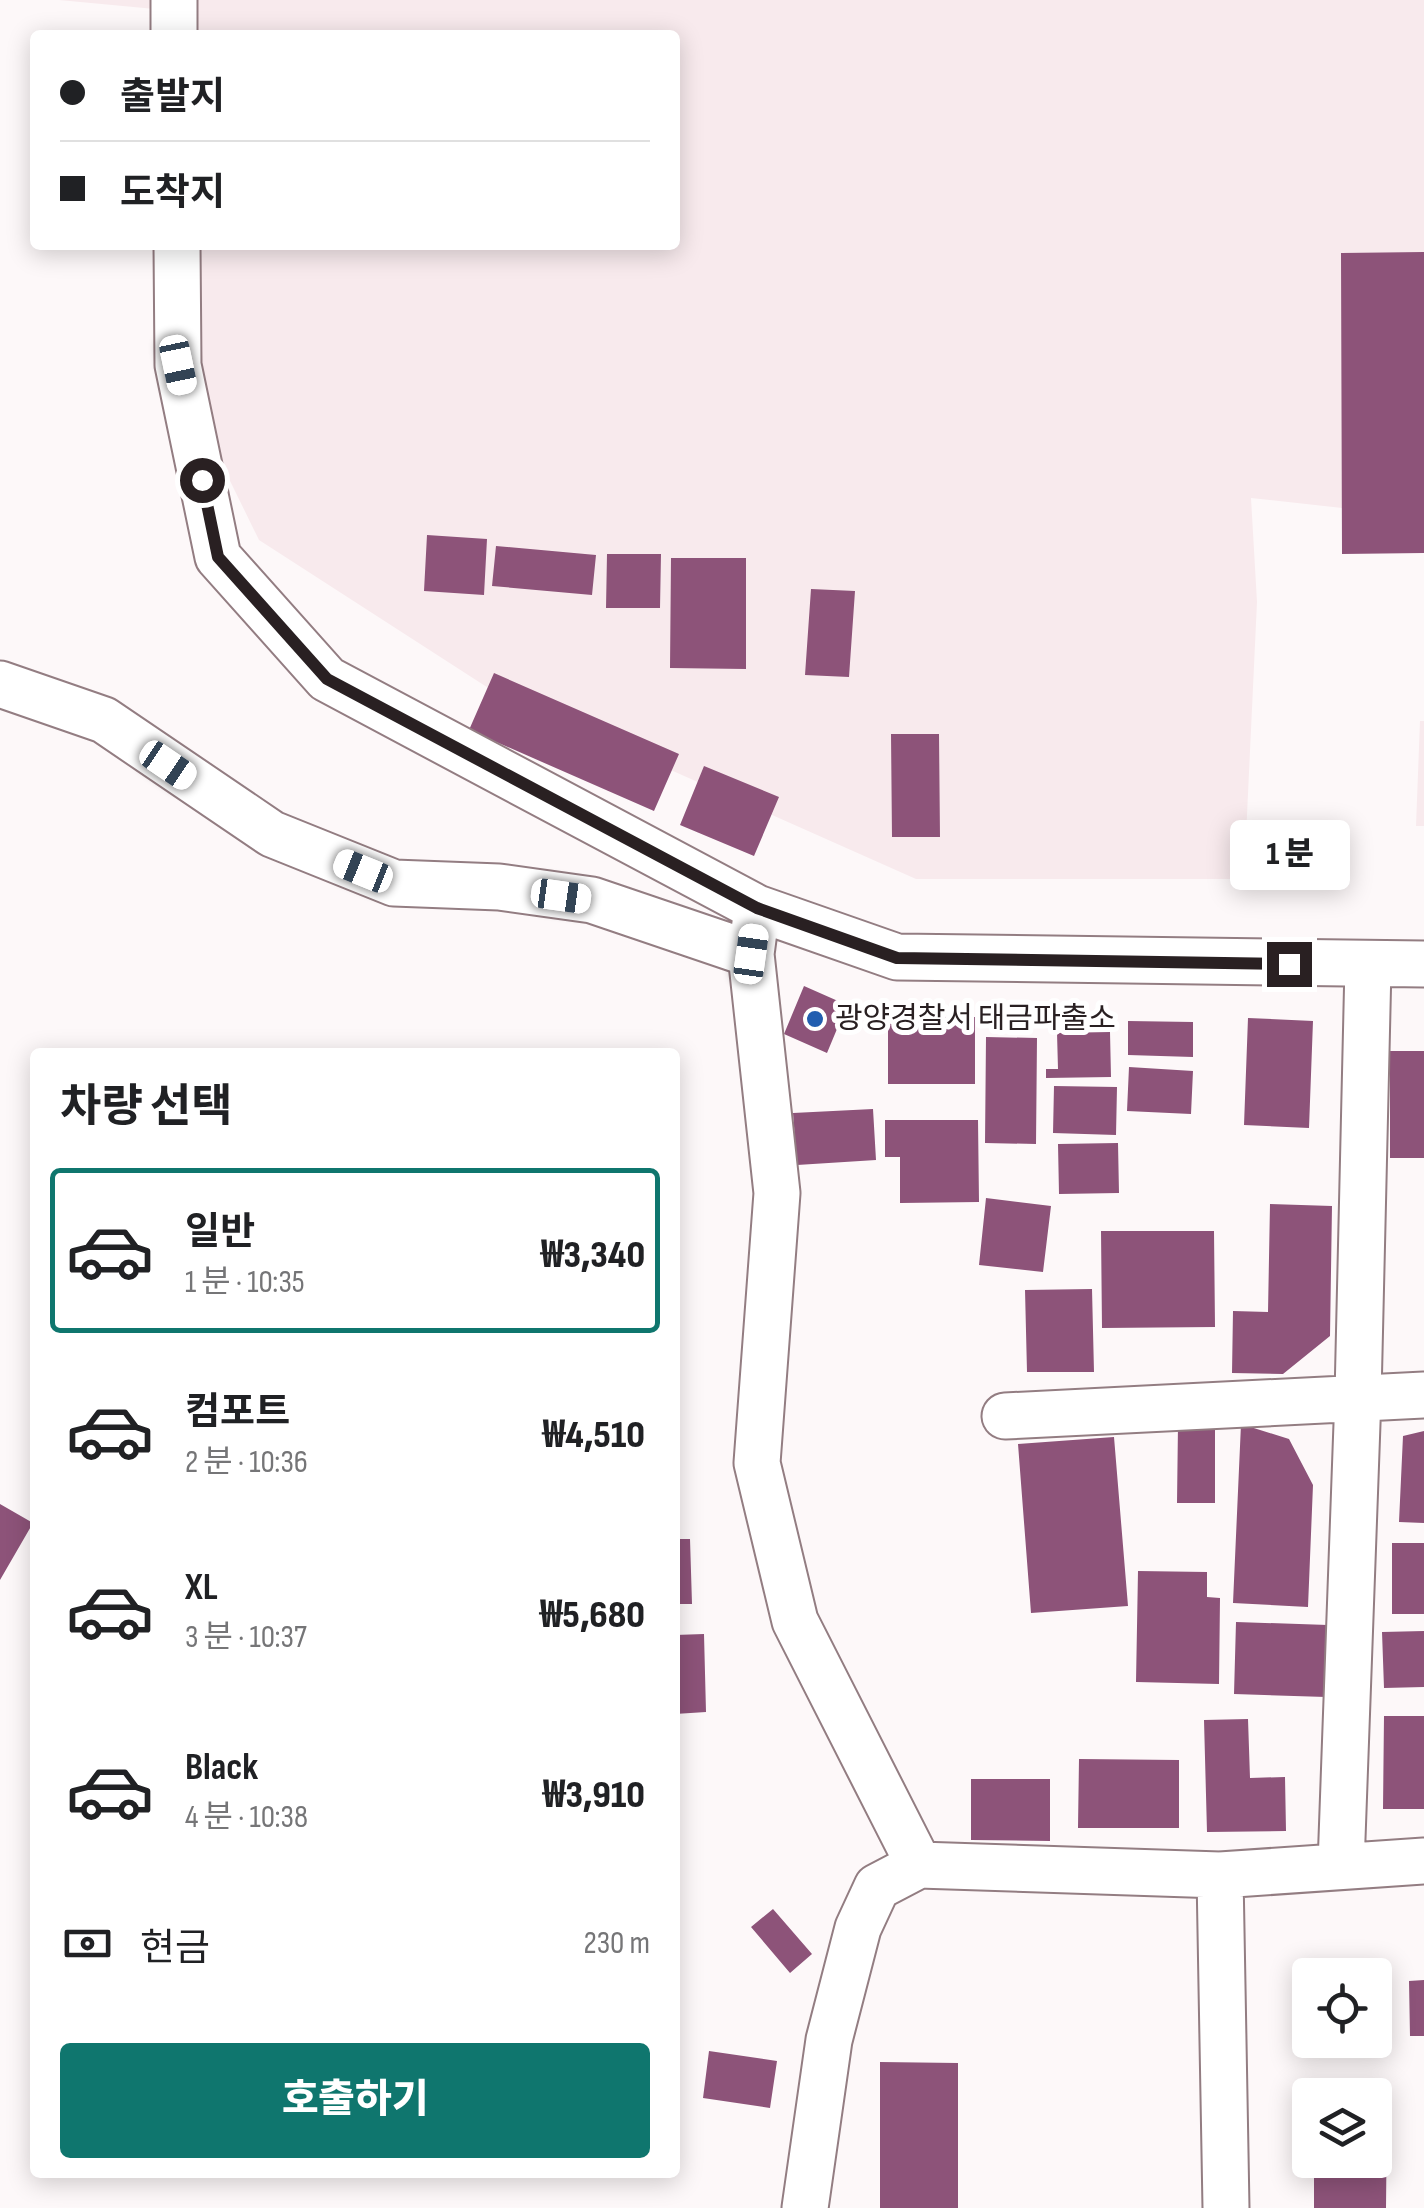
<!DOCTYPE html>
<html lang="ko">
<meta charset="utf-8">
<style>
:root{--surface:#fff;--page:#f6f6f6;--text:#202124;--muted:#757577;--line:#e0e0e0;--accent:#0f766e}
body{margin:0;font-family:"Sofia Sans Condensed","Noto Sans KR",sans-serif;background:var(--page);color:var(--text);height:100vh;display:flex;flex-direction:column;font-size:38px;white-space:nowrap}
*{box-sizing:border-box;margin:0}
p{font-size:32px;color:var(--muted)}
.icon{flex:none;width:55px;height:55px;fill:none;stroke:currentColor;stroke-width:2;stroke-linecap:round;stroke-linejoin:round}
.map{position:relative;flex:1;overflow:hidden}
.sheet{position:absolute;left:30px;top:1048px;width:650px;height:1130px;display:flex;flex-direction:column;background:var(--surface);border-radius:10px;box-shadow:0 5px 25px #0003}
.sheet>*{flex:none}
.guide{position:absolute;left:30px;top:30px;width:650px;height:220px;border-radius:10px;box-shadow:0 5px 25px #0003;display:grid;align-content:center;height:220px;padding:0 30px;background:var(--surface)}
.tools{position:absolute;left:1292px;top:1958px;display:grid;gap:20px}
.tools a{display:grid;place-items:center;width:100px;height:100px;border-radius:10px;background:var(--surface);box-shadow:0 5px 25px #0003;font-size:50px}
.end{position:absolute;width:45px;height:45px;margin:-22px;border:12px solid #292022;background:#fff;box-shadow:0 0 0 5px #fff}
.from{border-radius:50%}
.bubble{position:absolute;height:70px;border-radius:10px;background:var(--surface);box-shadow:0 5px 25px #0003;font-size:32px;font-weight:800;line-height:70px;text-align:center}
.car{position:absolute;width:30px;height:60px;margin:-30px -15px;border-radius:12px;box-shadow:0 0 8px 2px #0007;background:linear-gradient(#fff 24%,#345 0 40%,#fff 0 76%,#345 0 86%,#fff 0)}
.guide b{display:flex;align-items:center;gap:35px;height:95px;font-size:38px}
.guide b+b{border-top:2px solid var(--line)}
.guide i{width:25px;height:25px;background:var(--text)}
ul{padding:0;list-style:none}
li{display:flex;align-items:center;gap:30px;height:165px;margin:0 20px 15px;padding:0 10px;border:5px solid transparent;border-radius:10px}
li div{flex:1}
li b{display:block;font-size:38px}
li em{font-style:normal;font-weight:800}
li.active{border-color:var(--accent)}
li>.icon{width:90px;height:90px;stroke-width:1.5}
h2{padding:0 30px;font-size:45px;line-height:120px}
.pay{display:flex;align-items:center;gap:25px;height:110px;padding:0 30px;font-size:38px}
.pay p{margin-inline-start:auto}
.cta{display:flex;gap:20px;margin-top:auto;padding:20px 30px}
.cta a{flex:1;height:115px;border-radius:10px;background:var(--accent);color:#fff;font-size:40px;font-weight:800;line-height:115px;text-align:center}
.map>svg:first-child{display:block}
</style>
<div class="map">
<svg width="1424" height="2208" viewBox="0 0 1424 2208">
<rect width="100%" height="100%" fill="#fdf8f9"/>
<!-- built -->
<path fill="#f8eaed" d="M59,0H1424V517L1251,498L1257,602L1244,879H916L493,691L259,540L209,438L176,245H675V35H177L176,11Z
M1420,721H1424V826H1416Z"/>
<!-- building -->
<path fill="#8d5379" d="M1424,252V553L1342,554L1341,253Z
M427,535L487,539L484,595L424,591Z
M496,546L596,555L592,595L492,586Z
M607,554H661L660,608H606Z
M671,558H746V669L670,668Z
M811,589L855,591L849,677L805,675Z
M494,673L679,754L654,811L469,730Z
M891,734H939L940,837H892Z
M704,766L779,797L754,856L680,825Z
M804,986L847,1005L827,1053L784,1034Z
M888,1017H975V1084H888Z
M1248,1018L1313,1021L1309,1128L1244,1125Z
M1128,1021L1193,1022V1057L1128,1055Z
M1110,1032L1111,1077L1046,1078V1069H1058L1057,1033Z
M986,1037L1037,1038L1036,1144L985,1143Z
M1390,1051H1424V1158H1390Z
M1129,1067L1193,1071L1191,1114L1127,1111Z
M1054,1086L1117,1087L1116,1135L1053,1133Z
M873,1109L876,1160L797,1165L793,1113Z
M885,1120H978L979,1202L900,1203V1157H885Z
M1118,1143L1119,1193L1059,1194L1058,1144Z
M986,1198L1051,1206L1043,1272L979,1265Z
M1270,1204L1332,1206L1330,1336L1283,1374L1232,1373L1233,1311L1268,1312Z
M1101,1231H1214L1215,1327L1102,1328Z
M1092,1289L1094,1372H1027L1025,1290Z
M1178,1424L1215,1425V1503H1177Z
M1241,1424L1289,1439L1313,1485L1308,1607L1233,1603Z
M1424,1431V1523L1399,1522L1403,1436Z
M1114,1437L1128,1606L1031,1613L1018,1444Z
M0,1504L33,1523L0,1580Z
M675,1539H690L692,1604H675Z
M1392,1543H1424V1614H1392Z
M1138,1571L1207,1572V1597L1220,1598L1219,1684L1136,1682Z
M1236,1622L1328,1625L1326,1697L1234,1694Z
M1424,1631V1687L1384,1688L1382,1632Z
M704,1634L706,1712L675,1714V1635Z
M1384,1716H1424V1809H1383Z
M1248,1719L1250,1778L1285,1777L1286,1831L1207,1832L1204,1720Z
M1079,1759L1179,1760V1828H1078Z
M971,1779H1050V1841L971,1840Z
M773,1909L812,1954L790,1973L751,1927Z
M1424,1980V2036H1410L1409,1981Z
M709,2051L777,2061L770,2108L703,2098Z
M880,2062L958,2063V2208H880Z
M1375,2106H1387L1386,2208H1314V2160H1375Z"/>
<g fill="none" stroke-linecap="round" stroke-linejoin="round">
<!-- minor casing -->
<g stroke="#937d82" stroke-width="49">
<path id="minor" d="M174,0V35
M177,245L178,365L218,557L327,679L757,908L897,957L1424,964
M0,684L104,720L272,834L394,883L499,887L592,900L751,954
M757,908L751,954L777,1193L757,1463L795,1621L919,1865L1220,1875L1424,1861
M1005,1416L1424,1395
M1341,1866L1358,1396L1368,966
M1220,1875L1226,2208
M805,2208L829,2040L858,1928L877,1887L919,1865"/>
</g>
<!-- minor -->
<use href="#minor" stroke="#fff" stroke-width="45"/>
</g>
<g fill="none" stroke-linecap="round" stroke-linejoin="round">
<!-- route -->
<path stroke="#292022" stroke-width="12" d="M202,480L218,557L327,679L757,908L897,958L1289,964"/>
</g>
<!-- markers -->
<circle fill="#225eb0" stroke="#fff" stroke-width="4" cx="815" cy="1019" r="10"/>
<g text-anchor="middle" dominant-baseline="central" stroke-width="10" stroke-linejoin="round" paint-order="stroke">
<!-- poi labels -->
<g font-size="30" fill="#292022" stroke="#fff" text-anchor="start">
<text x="835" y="1019">광양경찰서 태금파출소</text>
</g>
</g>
</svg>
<div class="tools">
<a><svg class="icon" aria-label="locate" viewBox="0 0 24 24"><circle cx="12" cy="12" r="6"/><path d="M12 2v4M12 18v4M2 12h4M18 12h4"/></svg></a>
<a><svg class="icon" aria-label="layers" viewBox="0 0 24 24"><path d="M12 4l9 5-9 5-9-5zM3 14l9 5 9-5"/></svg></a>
</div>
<i class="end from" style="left:202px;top:480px"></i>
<i class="end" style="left:1289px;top:964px"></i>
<div class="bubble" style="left:1230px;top:820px;width:120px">1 분</div>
<i class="car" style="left:178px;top:365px;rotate:168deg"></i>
<i class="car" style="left:168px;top:765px;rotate:124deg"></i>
<i class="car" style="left:363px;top:871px;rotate:292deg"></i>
<i class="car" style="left:561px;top:896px;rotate:98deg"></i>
<i class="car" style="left:751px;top:954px;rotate:8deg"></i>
<div class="guide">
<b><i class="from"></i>출발지</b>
<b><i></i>도착지</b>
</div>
<section class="sheet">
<h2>차량 선택</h2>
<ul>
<li class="active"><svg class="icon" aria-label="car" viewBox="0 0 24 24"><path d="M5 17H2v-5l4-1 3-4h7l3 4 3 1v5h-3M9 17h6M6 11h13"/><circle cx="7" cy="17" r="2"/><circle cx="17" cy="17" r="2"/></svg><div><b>일반</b><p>1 분 · 10:35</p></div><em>₩3,340</em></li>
<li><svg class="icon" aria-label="car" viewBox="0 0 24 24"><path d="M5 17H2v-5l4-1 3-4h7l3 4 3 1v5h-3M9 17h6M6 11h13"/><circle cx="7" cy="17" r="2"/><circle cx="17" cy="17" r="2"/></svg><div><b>컴포트</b><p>2 분 · 10:36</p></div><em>₩4,510</em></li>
<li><svg class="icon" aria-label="car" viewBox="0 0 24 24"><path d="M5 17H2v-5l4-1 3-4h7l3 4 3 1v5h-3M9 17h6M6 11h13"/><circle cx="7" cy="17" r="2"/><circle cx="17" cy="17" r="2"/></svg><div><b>XL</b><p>3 분 · 10:37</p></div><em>₩5,680</em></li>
<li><svg class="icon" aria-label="car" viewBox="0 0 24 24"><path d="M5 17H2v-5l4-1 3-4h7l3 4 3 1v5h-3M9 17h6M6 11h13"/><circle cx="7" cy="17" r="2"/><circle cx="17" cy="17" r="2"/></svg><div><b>Black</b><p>4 분 · 10:38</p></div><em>₩3,910</em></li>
</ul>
<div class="pay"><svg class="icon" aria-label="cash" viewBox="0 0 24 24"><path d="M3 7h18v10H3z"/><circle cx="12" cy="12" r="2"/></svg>현금<p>230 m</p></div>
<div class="cta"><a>호출하기</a></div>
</section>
</div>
